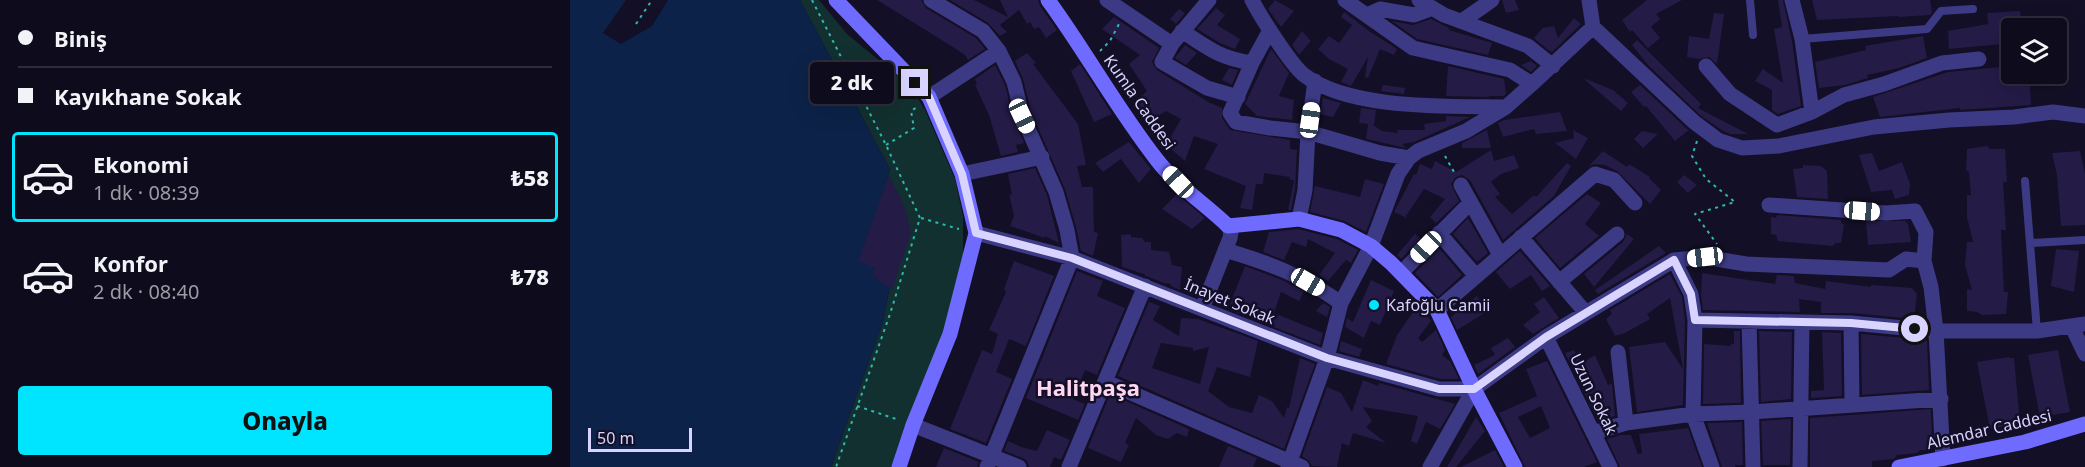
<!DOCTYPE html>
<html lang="tr">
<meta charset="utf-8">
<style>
:root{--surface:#0e0b1c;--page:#171425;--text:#f1f3f6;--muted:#9b9ba3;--line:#2e2b3b;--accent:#00e5ff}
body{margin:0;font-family:"Noto Sans",sans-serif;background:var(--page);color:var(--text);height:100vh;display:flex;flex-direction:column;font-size:22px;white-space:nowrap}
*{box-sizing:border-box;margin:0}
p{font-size:20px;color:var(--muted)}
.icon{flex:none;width:33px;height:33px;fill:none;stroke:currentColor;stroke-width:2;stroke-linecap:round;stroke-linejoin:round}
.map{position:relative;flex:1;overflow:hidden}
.side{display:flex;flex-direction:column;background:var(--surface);width:570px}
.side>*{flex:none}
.hud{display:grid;align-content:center;height:132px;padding:0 18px;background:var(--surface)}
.tools{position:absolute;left:1431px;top:18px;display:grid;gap:12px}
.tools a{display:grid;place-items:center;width:66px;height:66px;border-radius:6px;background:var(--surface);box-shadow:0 6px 24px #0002,0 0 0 2px var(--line);font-size:30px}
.scale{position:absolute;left:18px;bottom:15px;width:104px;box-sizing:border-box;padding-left:6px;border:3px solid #d9d4ff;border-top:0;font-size:16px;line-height:21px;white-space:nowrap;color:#d9d4ff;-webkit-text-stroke:4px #130f26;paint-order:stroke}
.end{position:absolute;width:27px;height:27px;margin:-14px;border:8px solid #d9d4ff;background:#111;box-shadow:0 0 0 3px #111}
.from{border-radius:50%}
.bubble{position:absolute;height:42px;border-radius:6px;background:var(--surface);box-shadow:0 6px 24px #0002,0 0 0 2px var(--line);font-size:20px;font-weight:800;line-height:42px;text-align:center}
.car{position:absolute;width:18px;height:36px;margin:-18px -9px;border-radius:8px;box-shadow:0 0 4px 2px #0007;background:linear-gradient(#fff 24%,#345 0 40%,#fff 0 76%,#345 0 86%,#fff 0)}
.hud b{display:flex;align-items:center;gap:21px;height:57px;font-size:22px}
.hud b+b{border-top:2px solid var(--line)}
.hud i{width:15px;height:15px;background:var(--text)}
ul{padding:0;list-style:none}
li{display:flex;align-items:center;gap:18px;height:90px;margin:0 12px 9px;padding:0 6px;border:3px solid transparent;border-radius:6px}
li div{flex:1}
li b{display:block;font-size:22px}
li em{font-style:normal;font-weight:800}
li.active{border-color:var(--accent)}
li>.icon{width:54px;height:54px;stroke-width:1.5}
.cta{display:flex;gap:12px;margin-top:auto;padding:12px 18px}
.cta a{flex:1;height:69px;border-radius:6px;background:var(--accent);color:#111;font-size:24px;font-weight:800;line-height:69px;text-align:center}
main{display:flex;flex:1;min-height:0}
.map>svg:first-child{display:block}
</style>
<main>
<section class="side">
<div class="hud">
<b><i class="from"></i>Biniş</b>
<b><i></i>Kayıkhane Sokak</b>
</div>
<ul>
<li class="active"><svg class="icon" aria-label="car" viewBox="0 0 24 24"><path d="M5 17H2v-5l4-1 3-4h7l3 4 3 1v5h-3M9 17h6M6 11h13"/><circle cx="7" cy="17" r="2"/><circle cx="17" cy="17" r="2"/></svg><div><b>Ekonomi</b><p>1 dk · 08:39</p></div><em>₺58</em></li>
<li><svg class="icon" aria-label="car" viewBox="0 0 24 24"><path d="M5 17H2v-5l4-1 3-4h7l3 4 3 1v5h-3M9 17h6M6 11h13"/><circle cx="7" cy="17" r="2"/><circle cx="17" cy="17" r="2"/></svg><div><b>Konfor</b><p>2 dk · 08:40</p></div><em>₺78</em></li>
</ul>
<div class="cta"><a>Onayla</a></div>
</section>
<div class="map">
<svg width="1515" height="467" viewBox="0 0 1515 467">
<rect width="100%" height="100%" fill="#130f26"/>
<!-- green -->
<path fill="#12302f" d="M230,0H249L277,34L340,86L355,110L385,179L393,217V257L371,340L325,467H261L313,322L320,285L293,256L320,169Z"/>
<!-- water -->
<path fill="#0c2248" d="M0,0H56L33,33L51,44L82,26L98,0H230L320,169L293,256L320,285L313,322L261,467H0Z"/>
<!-- building -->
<path fill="#241b47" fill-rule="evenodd" d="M307,0H351L356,8L406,38L415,49L398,60L395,55L383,47Z
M380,0H404L438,17L430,0H468L470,6L487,30L476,38L469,27L464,29L460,22L457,24L449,10L430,25L437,32L430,36L418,23Z
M705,0L724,11L711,27L698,9Z
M932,0H945L949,10L936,13Z
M1077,0H1112L1086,14L1090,19L1081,27L1090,38L1078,48L1062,30L1060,32L1052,20Z
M1208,0H1213L1222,41L1231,106L1208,114L1202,110V90L1185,81L1193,69L1213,83L1204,29L1212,27Z
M1242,0H1360L1362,12L1360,15L1328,17V16L1247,20Z
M646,8L655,15L647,25L670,39L665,49L650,43L627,29Z
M609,9L615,13L606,24L600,19Z
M1450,11L1452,28H1442V43L1379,49L1378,31L1418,24L1417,13Z
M774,12L799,31L827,49L824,55L810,49L798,78L795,77L798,57L781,86L771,82L778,69L759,59L748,49L759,36L769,43L782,25L771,17Z
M1144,13L1154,14L1147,64L1139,57L1129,59L1117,57L1119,36L1139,39Z
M544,17L589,48L582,62L587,70L638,102L652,108V118L660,130L720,140V149L727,150L725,189L721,210H718L724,181H725L719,179L720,177L694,173L693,184H686L682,210L670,208L676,186L634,169L648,144L624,136L615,161L596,145L611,119L596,111L579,122L566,102L577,91L559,64L570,55L532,29Z
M1004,18L1011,24L982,52L978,50L980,48L978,50L964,38L973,28L984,26L988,38Z
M861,19L879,28V30L922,43L918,55L847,39L822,21L843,25Z
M732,31L741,41L729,55L722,45Z
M1353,36L1357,58L1329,68L1297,75L1298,78L1275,85L1249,88L1245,62L1296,50L1295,46Z
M1067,40L1131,104L1128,108L1178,134H1160L1153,131L1130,115L1078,65L1062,45Z
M615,45L627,53L616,65L605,58Z
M701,49L719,73L709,96L724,100L722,120L687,116L675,104Z
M457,53L466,63L463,64L508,124L516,165L507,166L512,187H523L524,232L528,233L523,256L511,251L506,227L495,189L461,112L453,79L445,61Z
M961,61L967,66L961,72L951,65Z
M510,64L542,114L524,122L501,71Z
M425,65L435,85L443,117L454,143L446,145L448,152L431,156L419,115L405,85L407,84L405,79Z
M878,66L934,79L936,94L934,96H919V97L876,96Z
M1442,66V74H1446L1447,86L1460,84L1461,105L1390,110V108L1310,117L1303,97L1378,72Z
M659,68L668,70L662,85L652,80Z
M1016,79L1043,90L1058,103L1051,111L1015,80Z
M813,85L835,88L834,94L811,91Z
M1070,85L1117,129L1119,130L1105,141L1076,106L1074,107L1061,92Z
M753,98L771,103L763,117L750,114Z
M791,108L806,110L804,125L802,124L812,131L828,133L827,130H855L854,124L876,121V116L900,117L844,142L832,144L836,148L796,139L798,124L789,123Z
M990,112L997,131L966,134L964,129L933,137L928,123L934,120Z
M917,130L921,148H892V143Z
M1003,130L1018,138L1006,159L985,143L1004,138Z
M1072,131L1088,134L1073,148L1064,139Z
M559,142L581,169L569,183L551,159L533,172L525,163Z
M1417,146L1420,149H1435L1437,182H1433L1436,230H1431L1434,292H1438L1436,314L1412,315L1407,312L1397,311V289L1402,290L1395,265L1397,242H1403L1397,217V195H1401L1399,172L1396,170L1397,149Z
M921,150L924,161L944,155L949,168L931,174L921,182L930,194L925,197L942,214L964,195L966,197L997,163L1001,166L984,196L933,240L900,180L892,175L886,177L881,184L889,201L866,223L860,217L875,199L854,189L836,216L837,218L824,212L844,174L846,175L850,164L862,169L865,161L886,172Z
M1033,151L1057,167L1059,164L1080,177L1079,178L1091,190L1080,204L1047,171L1035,165L1024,164L1018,167Z
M1510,151L1515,174V225L1491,226L1487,175L1482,153Z
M1302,153L1309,171L1332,162L1340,184L1339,195L1325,199L1322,190L1301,192L1289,155Z
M1233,165L1251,166L1257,171L1258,199L1227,197L1223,169L1233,168Z
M465,168L477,195L489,243L475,236V238L440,226L444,216L439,194L442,195L438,174Z
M319,175L336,210L341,233L322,290L302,275L305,268L288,261Z
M1114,175L1127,185L1118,193L1107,182Z
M795,179L814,184L796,232L774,221L740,212L745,186L790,197Z
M607,194L635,218L622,229L592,209Z
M1017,194L1031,203L1015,224L1029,236L990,268L965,238Z
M1207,215L1271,220V223L1274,225L1271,243H1265L1263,246L1208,241L1206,235L1201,234V217L1206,218Z
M898,218L918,253L907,262L883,234Z
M1296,221H1335L1338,224L1341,242L1298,245Z
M728,229L767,239L788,250L781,263L776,260L758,281L749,275L765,253L738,239L736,247L722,242L714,260L693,252L699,232Z
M561,234V237L572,238L575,242H581V250L599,252L602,265L612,267L610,290L601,286V284L594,283L576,276L574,274L552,267L551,235Z
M845,234L851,239L831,259L827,255Z
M1057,234L1064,239L1024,287L1014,274L1053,242Z
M1089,246L1096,253L1028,294L1025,290Z
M869,248L892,275L868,297L845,273Z
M1486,249L1509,251L1504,292L1481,286Z
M950,251L980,286L972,291L961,275L940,289L926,272Z
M444,261L484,276L456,346L439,339L426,372L442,379L416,443L380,429L412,350L422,354L428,334L419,330L436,292L434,289Z
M675,266L712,280L734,291L729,301L711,292L704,313L753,333L750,345L660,310V304Z
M507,271L533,281L527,296L555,308L527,375L515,370L503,399L515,404L508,420L456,398Z
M1132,273L1205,284L1207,275L1224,276L1225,283L1255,289L1256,281L1301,287V285L1342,288L1347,294L1344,319L1282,313H1251V302L1229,299L1230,312L1133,310L1131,295Z
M1100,274L1112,297L1115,321L1113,405L1067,412L1059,347L1095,342L1113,369L1100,298L1077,314L1080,319L1055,333L1045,336L1036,319L1042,314L1040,310Z
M801,280L824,291L810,325L801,321L794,338L775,327L777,318L783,322Z
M907,296L918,311L887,330L881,317Z
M974,297L989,318L963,334L953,325L970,312L964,304Z
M579,302L590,306L583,320L609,336L611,318L628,319L688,341L680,377L647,367L638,391L659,407L682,413L689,395L702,401L714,418L717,407L719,408L730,358L745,364L714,449L548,376ZM591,343L623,348V351L639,347L630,384L582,368Z
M753,303L760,307L757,317L746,311Z
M848,305L861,321L848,338L852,342L866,330L875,350L872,355L880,361L889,379H870L816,364L827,335Z
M1164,331H1170L1171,403L1133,404L1134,344L1161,346V344H1164Z
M1189,331L1222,332L1221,399L1191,402Z
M1252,332L1271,333L1272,396L1241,398V391L1254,390Z
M1291,334L1357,340L1359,390L1292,395Z
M938,338L945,347L908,374L904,365L925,355L921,348Z
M771,341L792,349L789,357L769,351Z
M1004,350L1012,363L1025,355L1038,385L1042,383L1045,416L1028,421L995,353Z
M1488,350L1500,412L1470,417L1458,355Z
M1439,357V358H1444L1450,423L1420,429L1407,362Z
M977,361L1014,436L1027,462L1014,467H955L929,413L967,396L956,369ZM971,406L980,428L960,438L948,417Z
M793,380L808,386L809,383L885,404L870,429L856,422L847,444L841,441L848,416L793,407L802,421L796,427L816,443L783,433L779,446L772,443L767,467L742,466L739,461L732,456L757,387L771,393L782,412Z
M540,394L619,429L617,437L607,433L598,439L586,435L566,418L555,443L559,445L551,462L518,448Z
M1361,409L1362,440L1357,450H1350L1347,453L1327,455L1324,459L1302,461V467H1240V418Z
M906,417L915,431L886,467H877Z
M1221,419L1220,465H1193L1191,421Z
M1172,422L1173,465H1165V467H1152L1137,423Z
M1118,428L1132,467H1050L1037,439L1051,435H1061L1068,454L1072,453L1069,434Z
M477,430L500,440L491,460L484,457L480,467H459L457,461L453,458L434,451L438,441L451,447L467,451Z
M658,446L687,458L683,467H649Z
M374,448L409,462L407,467H366Z
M925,450L934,467H891Z"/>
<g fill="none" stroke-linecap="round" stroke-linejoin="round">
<!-- path -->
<path stroke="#2fb8b0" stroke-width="2" stroke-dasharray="3 4.5" stroke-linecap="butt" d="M242,0L316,145L350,218L320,314L266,467
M66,24L82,0
M530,51L540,41L549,24
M1127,141L1122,156L1136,179L1165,202L1125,214L1147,244
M316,145L344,128L341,111L347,107
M875,156L884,172
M351,218L389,229
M287,406L329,420"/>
<!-- lane -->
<path stroke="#3d3a85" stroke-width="8" d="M1180,0L1183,35
M1232,39L1357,29L1371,11L1403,9
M1455,181L1467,331
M1460,243L1515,240"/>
<!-- street -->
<path stroke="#3d3a85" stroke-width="15" d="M361,0L413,31L429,51L444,82L452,115L486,192L497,230L502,258
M537,0L602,44
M639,0L602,44L592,62L637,88L668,97
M682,0C690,16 721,65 734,75C780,110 878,106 934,107
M775,0L843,48L940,70L962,84L1023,27L1019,0
M849,0L874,15L958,46L983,66
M1222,0L1232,39L1242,112
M797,15L810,9L844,15L863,8
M892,21L922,0
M1023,27L1124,122L1148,140L1172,148L1209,146L1304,127L1379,120L1444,117L1483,112L1515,116
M612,31C639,49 650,58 682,63L700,30
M682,63L660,113L666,122L700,128L738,132L810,153L839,158
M1136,66L1160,94L1207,125L1242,112L1274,95L1314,84L1372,63L1409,59
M359,97L429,51
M392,174L472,157
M891,185L930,255
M1199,205L1316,213L1345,211L1356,232L1354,261L1361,287L1366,331L1373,459
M729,219L735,190L738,132L745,81
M406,233L502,258L757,358L869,389H904
M869,233L906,276
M951,237L1016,313
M655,250C702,264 731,275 771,303
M1104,260L1121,294L1125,320L1123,414L1142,467
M831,273L900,203
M989,282L1047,234
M632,309L660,238L661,232L658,226
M867,310L1025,174L1044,180L1065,203
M1125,320L1281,323L1366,331H1467L1515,324
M1179,321L1183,467
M1281,323L1282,405
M1502,327L1515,354
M976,337L1040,467
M1048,352L1056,423
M536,382L732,467
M343,425L449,467
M1023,433L1056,423L1123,414L1181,412L1371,399
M417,467L502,258
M499,467L575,286
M718,467L757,358L771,303L801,246L828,174L839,158L848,151L896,131L936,107L962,84
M860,467L904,389L976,337L1104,260L1135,257L1176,264L1319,270L1336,259L1354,261
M1230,467L1232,322"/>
<!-- secondary -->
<path stroke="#6f6bff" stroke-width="15" d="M266,0L359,97L392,174L406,233L380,334L343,425L329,467
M478,0C516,52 547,109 587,160C606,185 635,204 658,226L729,219L771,230L801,246L821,263L867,310L904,389L945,467
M1329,467L1455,442L1515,424"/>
</g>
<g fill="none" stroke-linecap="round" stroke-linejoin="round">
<!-- route -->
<path stroke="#d9d4ff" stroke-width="8" d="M345,83L359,97L392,174L406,233L502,258L757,358L869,389H904L976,337L1104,260L1121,294L1125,320L1281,323L1345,329"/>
</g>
<!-- markers -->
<circle fill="#00e5ff" stroke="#130f26" stroke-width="2" cx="804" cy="305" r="6"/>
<g text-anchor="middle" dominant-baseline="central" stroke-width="5" stroke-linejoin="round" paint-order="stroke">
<!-- street labels -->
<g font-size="16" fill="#d9d4ff" stroke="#130f26">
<text transform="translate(570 102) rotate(55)">Kumla Caddesi</text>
<text transform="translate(660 301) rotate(22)">İnayet Sokak</text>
<text transform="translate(1024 394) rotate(64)">Uzun Sokak</text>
<text transform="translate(1419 429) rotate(-13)">Alemdar Caddesi</text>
</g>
<!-- poi labels -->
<g font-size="16" fill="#d9d4ff" stroke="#130f26" text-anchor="start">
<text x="816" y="305">Kafoğlu Camii</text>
</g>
<!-- district labels -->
<g font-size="22" font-weight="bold" fill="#ffd6f0" stroke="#130f26">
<text x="518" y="387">Halitpaşa</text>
</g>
</g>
</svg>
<div class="tools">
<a><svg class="icon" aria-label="layers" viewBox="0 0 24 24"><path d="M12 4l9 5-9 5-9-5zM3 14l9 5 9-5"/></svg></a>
</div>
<div class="scale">50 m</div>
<i class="end from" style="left:1345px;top:329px"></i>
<i class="end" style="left:345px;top:83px"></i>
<div class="bubble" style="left:240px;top:62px;width:84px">2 dk</div>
<i class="car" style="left:452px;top:116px;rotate:155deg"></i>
<i class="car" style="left:740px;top:120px;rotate:8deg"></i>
<i class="car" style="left:608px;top:182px;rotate:316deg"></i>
<i class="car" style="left:1292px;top:211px;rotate:94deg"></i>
<i class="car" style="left:856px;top:247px;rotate:224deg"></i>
<i class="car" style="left:1135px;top:257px;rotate:263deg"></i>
<i class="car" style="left:738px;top:282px;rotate:120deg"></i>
</div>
</main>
